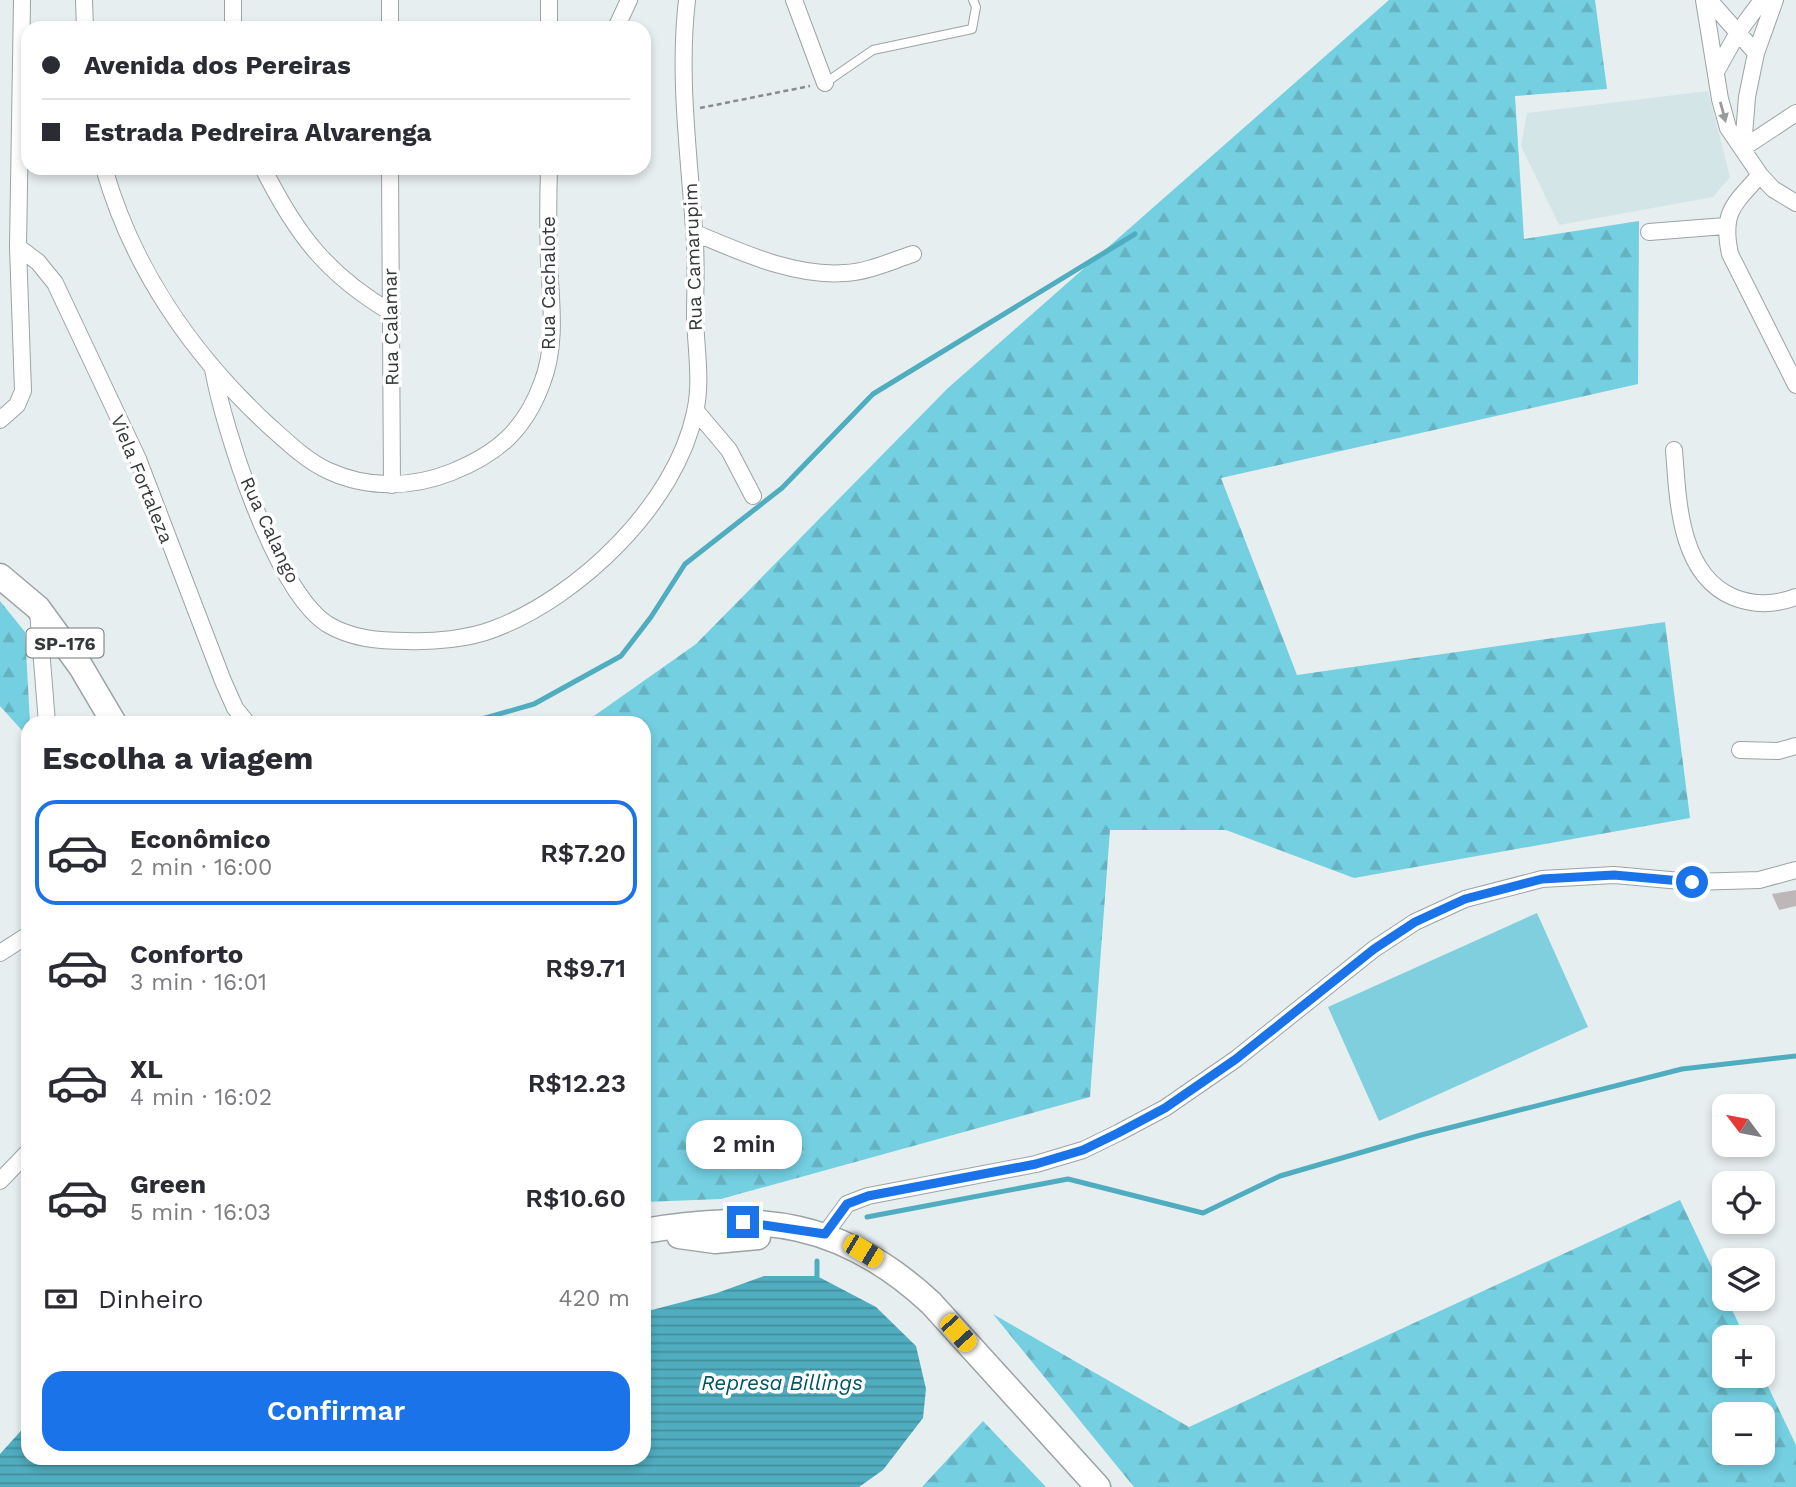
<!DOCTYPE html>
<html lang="pt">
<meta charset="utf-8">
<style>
:root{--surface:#fff;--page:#f2f2f3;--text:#2b2b33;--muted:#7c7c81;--line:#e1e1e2;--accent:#1a73e8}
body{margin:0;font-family:"Work Sans",sans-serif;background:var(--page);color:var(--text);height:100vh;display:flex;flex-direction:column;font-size:26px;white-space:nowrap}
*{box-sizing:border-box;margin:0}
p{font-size:23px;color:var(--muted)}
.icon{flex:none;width:38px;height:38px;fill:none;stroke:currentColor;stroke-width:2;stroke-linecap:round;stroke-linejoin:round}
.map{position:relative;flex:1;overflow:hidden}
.sheet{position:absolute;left:21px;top:716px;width:630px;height:749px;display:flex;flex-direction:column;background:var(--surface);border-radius:21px;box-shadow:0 4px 10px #0003}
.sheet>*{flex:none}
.hud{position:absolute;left:21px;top:21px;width:630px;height:154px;border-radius:21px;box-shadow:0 4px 10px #0003;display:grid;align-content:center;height:154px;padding:0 21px;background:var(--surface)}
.needle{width:46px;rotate:302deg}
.tools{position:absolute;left:1712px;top:1094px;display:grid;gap:14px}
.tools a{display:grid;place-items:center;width:63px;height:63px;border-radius:14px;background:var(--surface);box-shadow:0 4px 10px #0003;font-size:35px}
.end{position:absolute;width:32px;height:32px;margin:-16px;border:9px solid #1a73e8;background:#fff;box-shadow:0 0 0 4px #fff}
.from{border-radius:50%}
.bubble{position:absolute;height:49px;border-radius:21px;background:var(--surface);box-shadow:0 4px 10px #0003;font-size:23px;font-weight:600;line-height:49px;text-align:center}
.car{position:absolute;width:21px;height:42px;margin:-21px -10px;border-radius:9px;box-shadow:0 0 5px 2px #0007;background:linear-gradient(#f5c518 24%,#345 0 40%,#f5c518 0 76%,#345 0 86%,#f5c518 0)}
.hud b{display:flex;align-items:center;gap:24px;height:66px;font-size:26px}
.hud b+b{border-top:2px solid var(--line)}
.hud i{width:18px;height:18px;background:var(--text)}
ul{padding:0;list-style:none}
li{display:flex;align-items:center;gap:21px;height:105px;margin:0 14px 10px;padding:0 7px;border:4px solid transparent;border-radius:21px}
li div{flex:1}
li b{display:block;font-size:26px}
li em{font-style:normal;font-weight:600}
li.current{border-color:var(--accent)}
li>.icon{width:63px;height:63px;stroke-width:1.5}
h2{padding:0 21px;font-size:32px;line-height:84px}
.pay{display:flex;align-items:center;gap:18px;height:77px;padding:0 21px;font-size:26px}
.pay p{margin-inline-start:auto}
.button{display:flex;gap:14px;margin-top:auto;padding:14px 21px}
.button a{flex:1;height:80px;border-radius:21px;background:var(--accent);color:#fff;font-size:28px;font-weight:600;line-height:80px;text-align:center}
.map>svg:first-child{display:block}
</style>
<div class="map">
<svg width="1796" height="1487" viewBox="0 0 1796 1487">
<defs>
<pattern id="forest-firs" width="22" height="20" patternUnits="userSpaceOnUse" patternTransform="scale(1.75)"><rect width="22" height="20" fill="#74cfe1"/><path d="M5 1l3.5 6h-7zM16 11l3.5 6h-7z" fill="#65b2c2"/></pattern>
<pattern id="water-rules" width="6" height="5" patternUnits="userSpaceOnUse" patternTransform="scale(1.75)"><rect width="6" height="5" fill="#50adbf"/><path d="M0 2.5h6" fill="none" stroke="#438e9c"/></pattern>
</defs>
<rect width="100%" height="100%" fill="#e7eef0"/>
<!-- built -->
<path fill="#d4e5e8" d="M1708,91L1730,177L1713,197L1559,225L1521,146L1527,113Z"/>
<!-- forest -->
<path fill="url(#forest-firs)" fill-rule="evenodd" d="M1389,0H1595L1607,89L1515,96L1524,239L1639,221L1638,384L1221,478L1297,675L1665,622L1690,818L1354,878L1226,830H1110L1090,1097L721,1199L644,1202V723H584L696,644L948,388Z
M0,601L25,632L30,723L28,737L0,706Z
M1680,1200L1745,1337H1724V1376L1762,1374L1796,1445V1487H1134L993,1314L1189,1427ZM1724,1414H1762V1452H1724Z
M983,1421L1046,1487H922Z"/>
<!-- pitch -->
<path fill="#7fcfdf" d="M1537,913L1588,1027L1379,1121L1328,1007Z"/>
<!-- water -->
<path fill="url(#water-rules)" d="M764,1276H817L876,1307L916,1346L926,1389L923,1418L883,1470L859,1487H0V1454L28,1423V1458H644V1312L717,1293Z"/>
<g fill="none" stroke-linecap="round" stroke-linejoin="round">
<!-- stream -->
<path stroke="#50adbf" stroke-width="5" d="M468,723L534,704L621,656L651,617L685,564L782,488L873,394L1135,234
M867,1217L1068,1179L1203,1213L1280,1176L1421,1135L1682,1069L1796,1056
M817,1276V1261"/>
</g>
<!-- building -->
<path fill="#beb7b7" d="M1796,890V906L1779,910L1772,894Z"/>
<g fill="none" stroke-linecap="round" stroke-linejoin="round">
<!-- service casing -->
<g stroke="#9ca3a4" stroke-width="10">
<path id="service" d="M825,83L873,50L972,29L976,7L973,0"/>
</g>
<!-- minor casing -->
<g stroke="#9ca3a4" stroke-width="18">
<path id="minor" d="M84,0L85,28
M390,0V28
M549,0V28
M794,0L825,83
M1704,0L1720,99L1728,128L1760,175L1773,189L1796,203
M1709,0L1756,53
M233,28V0
M616,28L629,0
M1717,70L1737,34L1762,0
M1743,148L1747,97L1756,53L1775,0
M1743,148L1796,113
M104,168C132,267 191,353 266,423C284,439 306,461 329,471C368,489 412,488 452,472C497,454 525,430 542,383C557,345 551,303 549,263C548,231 548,200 549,168
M263,168C296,234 327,275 392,313
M390,168L392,485
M1760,175C1734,204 1721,212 1730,254L1796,385
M1649,232L1725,226
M695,233C741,252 794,277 845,273C868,272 891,261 913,254
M18,247L38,262L55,283L138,459L223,681L235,708L247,723
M213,369C224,430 275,590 327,624C352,639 379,641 407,641C434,642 468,639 494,629C579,597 676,504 695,412C702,383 696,348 695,318C695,289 697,259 694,229C689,154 678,76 687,0
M696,411L729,450L753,496
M0,420L17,405L23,391L18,247L22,0
M1674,450C1678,500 1679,574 1733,597C1755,606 1775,605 1796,597
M38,611L47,723
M1740,750L1778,751L1796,746
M0,953L28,935
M0,1181L28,1152
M825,1234L847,1204L868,1196L1036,1164L1083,1150L1118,1133L1165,1108L1236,1059L1374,949L1415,922L1465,899L1542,879L1614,875L1692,882L1759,880L1796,870"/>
</g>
<!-- primary casing -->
<g stroke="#9ca3a4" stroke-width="27">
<path id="primary" d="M0,576L38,608L81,667L114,723
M644,1231C760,1211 843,1221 931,1303L1098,1487
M679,1236L715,1241L758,1237"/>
</g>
<!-- path -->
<path stroke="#878c8d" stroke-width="2.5" stroke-dasharray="5 3.5" stroke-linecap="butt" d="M700,108L810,86"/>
<!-- service -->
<use href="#service" stroke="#fff" stroke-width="8"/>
<!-- minor -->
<use href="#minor" stroke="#fff" stroke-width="16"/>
<!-- primary -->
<use href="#primary" stroke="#fff" stroke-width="24"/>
</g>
<!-- one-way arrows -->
<defs><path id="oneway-solid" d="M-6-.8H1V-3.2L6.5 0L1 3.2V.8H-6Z" transform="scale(1.75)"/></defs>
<use fill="#9a9c9c" href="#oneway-solid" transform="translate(1723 112) rotate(75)"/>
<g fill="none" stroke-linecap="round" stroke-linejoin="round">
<!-- route -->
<path stroke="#1a73e8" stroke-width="9" d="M743,1222L825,1234L847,1204L868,1196L1036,1164L1083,1150L1118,1133L1165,1108L1236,1059L1374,949L1415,922L1465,899L1542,879L1614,875L1692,882"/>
</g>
<g text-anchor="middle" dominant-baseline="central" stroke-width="7" stroke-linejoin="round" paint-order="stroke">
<!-- shield labels -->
<rect fill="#fff" stroke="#727475" stroke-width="2" x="26.5" y="628.5" width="77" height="29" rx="5"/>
<g font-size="18" font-weight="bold" fill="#36393a">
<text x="65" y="643">SP-176</text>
</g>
<!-- street labels -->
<g font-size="19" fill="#36393a" stroke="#fff">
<text transform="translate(693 257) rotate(-92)">Rua Camarupim</text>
<text transform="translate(548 283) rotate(-90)">Rua Cachalote</text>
<text transform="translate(391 327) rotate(-91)">Rua Calamar</text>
<text transform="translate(142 479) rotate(68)">Viela Fortaleza</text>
<text transform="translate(270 530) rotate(65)">Rua Calango</text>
</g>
<!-- water labels -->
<g font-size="21" font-style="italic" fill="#005562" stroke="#fff">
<text x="782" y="1382">Represa Billings</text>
</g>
</g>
</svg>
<div class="tools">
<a><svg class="needle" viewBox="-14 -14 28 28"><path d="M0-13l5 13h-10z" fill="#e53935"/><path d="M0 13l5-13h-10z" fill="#7c7c81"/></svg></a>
<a><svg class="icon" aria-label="locate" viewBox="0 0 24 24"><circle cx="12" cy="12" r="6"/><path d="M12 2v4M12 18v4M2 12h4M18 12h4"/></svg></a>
<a><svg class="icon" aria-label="layers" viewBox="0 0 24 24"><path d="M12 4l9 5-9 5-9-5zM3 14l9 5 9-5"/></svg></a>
<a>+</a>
<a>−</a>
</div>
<i class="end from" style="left:1692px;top:882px"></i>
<i class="end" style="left:743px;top:1222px"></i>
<div class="bubble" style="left:686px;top:1120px;width:116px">2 min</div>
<i class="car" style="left:863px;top:1251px;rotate:121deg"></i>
<i class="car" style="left:958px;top:1333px;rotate:138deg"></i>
<div class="hud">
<b><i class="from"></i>Avenida dos Pereiras</b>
<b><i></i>Estrada Pedreira Alvarenga</b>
</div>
<section class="sheet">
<h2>Escolha a viagem</h2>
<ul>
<li class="current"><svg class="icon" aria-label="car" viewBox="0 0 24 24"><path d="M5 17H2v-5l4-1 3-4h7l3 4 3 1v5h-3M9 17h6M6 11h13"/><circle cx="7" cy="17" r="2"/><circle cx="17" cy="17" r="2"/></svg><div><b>Econômico</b><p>2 min · 16:00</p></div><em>R$7.20</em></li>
<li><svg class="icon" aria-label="car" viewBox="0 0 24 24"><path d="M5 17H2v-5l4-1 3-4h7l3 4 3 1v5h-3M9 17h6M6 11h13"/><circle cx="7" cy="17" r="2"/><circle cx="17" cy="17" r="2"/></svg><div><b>Conforto</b><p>3 min · 16:01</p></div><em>R$9.71</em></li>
<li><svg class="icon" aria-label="car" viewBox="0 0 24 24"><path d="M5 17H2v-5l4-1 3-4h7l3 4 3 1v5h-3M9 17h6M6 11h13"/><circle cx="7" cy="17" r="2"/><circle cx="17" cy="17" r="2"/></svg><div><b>XL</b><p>4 min · 16:02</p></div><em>R$12.23</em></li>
<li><svg class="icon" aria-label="car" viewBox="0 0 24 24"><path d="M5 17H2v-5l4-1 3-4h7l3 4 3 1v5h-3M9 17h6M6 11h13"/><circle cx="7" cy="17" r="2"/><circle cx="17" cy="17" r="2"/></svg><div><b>Green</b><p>5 min · 16:03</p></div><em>R$10.60</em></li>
</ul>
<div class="pay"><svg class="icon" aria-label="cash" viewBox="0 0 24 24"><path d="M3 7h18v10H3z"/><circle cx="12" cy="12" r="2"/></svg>Dinheiro<p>420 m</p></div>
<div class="button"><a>Confirmar</a></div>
</section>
</div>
